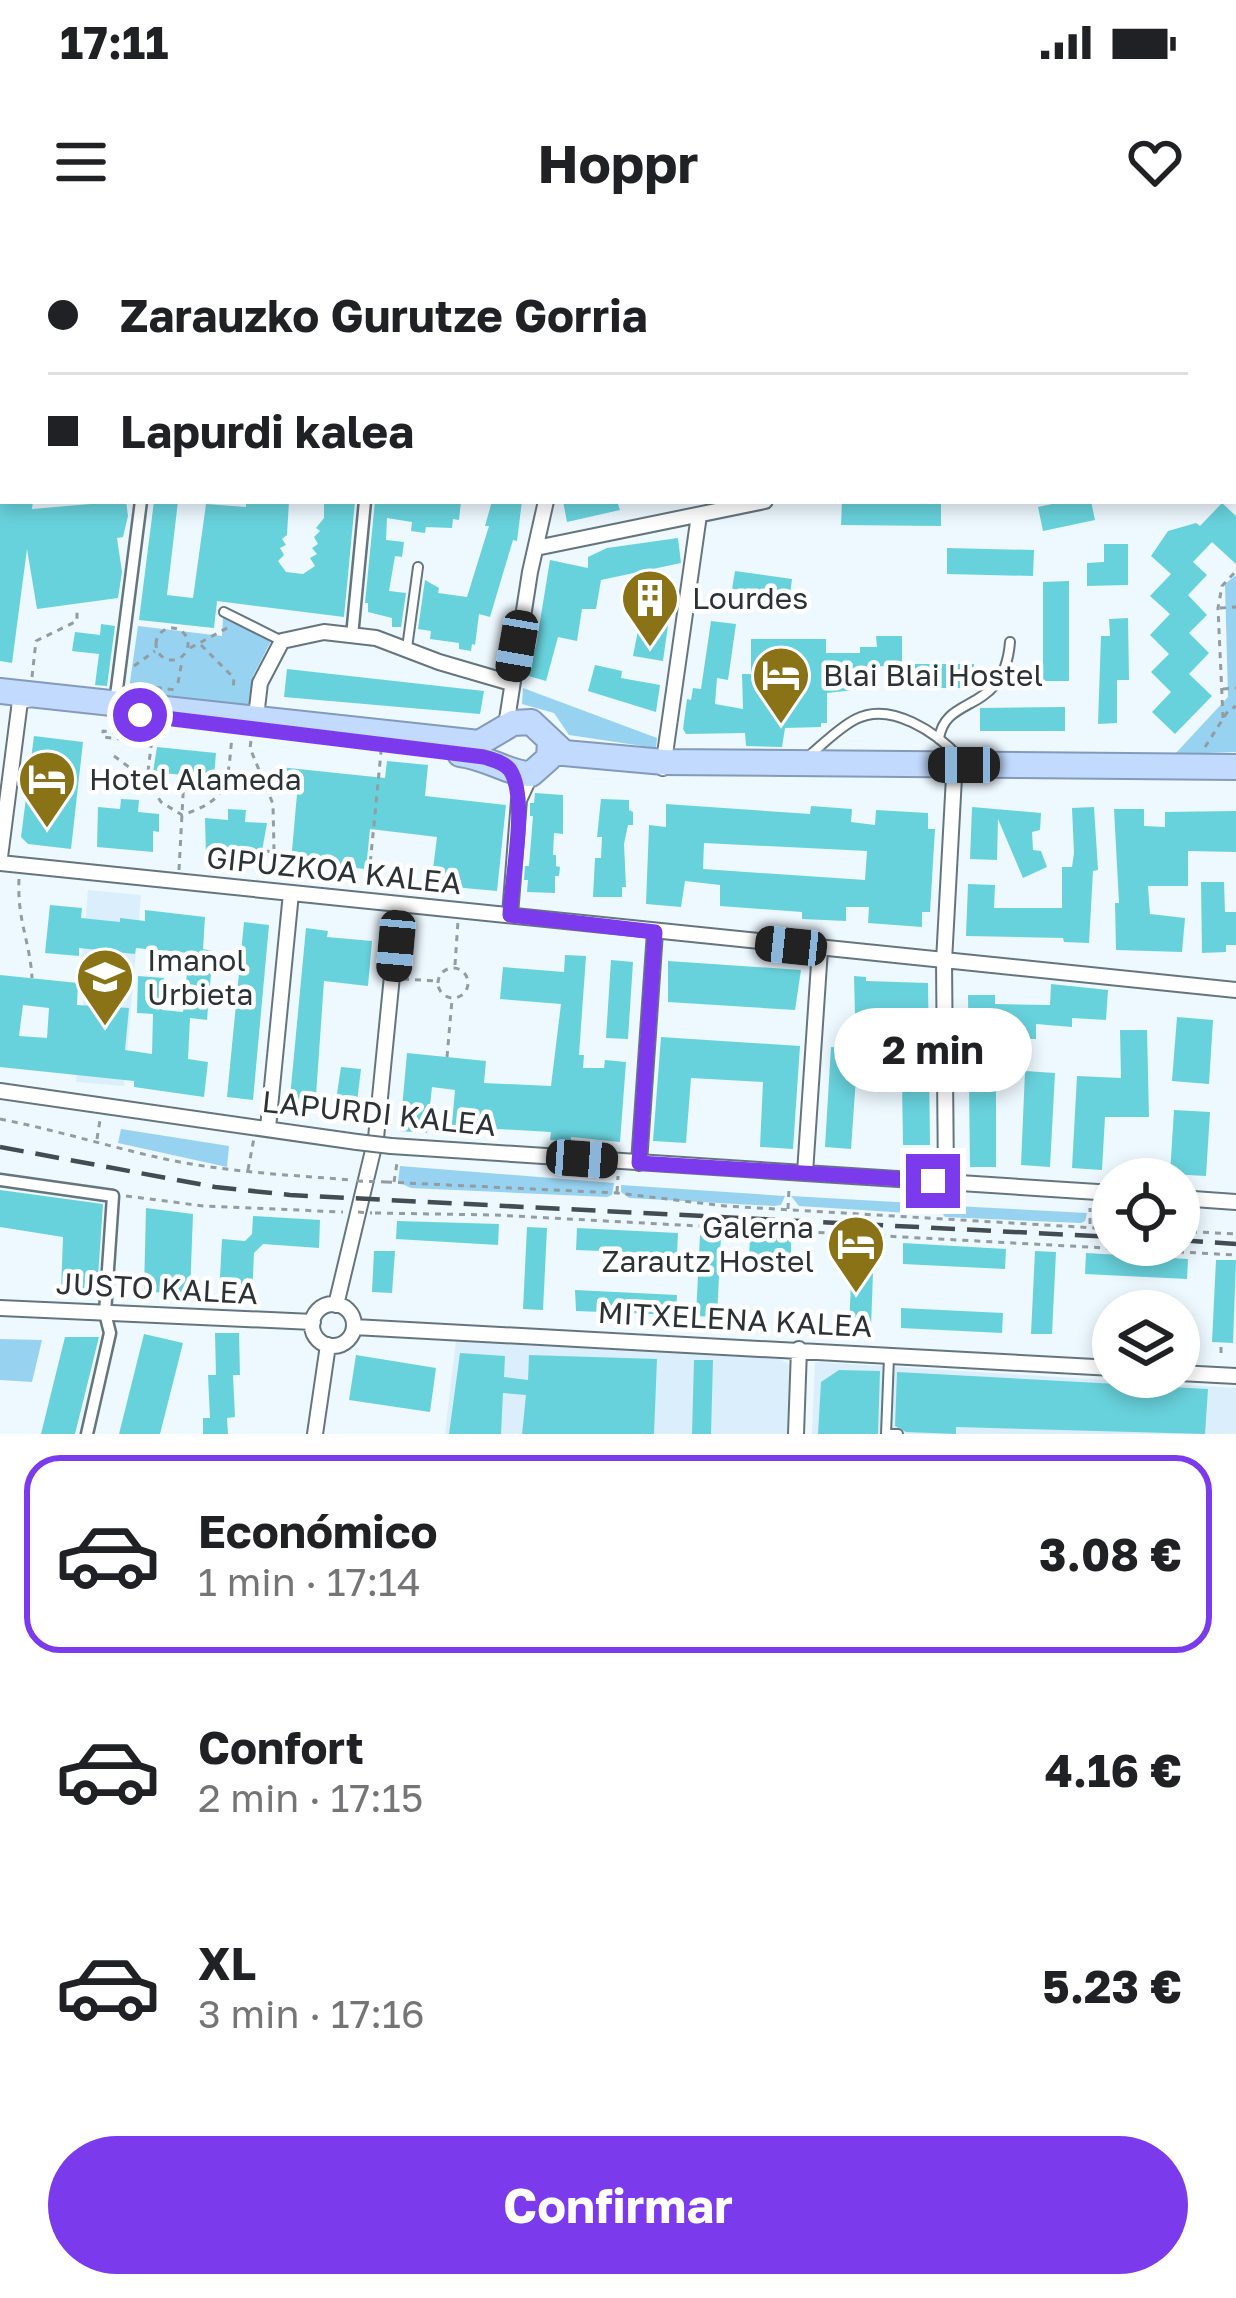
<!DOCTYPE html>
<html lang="es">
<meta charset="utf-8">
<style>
:root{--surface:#fff;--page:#f6f6f6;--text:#202124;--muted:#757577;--line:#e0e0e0;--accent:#7c3aed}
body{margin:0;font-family:"Golos Text",sans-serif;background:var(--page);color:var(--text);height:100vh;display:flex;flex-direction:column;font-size:45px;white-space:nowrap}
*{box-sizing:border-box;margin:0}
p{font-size:39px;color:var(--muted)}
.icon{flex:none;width:66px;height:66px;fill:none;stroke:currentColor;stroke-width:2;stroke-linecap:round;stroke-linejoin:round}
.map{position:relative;height:1194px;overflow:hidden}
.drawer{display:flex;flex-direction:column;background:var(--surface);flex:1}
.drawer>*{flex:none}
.top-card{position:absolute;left:0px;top:0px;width:1236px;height:264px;box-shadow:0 6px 18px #0003;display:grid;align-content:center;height:264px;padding:0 48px;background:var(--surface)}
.tools{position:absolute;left:1092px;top:918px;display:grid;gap:24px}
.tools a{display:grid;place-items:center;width:108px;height:108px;border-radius:50%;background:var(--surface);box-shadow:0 6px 18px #0003;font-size:60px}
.end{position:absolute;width:54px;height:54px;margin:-27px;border:15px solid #7c3aed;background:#fff;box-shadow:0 0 0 6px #fff}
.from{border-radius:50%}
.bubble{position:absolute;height:84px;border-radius:42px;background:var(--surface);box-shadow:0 6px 18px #0003;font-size:39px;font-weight:700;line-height:84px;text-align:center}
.car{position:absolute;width:36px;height:72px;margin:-36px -18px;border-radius:15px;box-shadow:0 0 9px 3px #0007;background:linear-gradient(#222 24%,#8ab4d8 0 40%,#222 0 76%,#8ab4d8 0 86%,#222 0)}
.top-card b{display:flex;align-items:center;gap:42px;height:114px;font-size:45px}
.top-card b+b{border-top:3px solid var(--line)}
.top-card i{width:30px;height:30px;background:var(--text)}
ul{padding:21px 0 0;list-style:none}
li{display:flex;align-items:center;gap:36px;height:198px;margin:0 24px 18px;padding:0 24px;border:6px solid transparent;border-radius:36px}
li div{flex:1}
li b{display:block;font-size:45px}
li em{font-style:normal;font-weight:700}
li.selected{border-color:var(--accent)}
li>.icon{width:108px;height:108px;stroke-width:1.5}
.cta{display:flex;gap:24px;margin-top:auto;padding:24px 48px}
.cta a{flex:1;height:138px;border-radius:72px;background:var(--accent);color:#fff;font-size:48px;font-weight:700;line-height:138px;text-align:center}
.status{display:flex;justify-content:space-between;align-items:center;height:84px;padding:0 60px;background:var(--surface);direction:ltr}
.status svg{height:33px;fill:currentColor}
header{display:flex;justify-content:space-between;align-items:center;height:156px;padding:0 48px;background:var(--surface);font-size:54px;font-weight:700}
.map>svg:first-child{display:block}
</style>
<div class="status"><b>17:11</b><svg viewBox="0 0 49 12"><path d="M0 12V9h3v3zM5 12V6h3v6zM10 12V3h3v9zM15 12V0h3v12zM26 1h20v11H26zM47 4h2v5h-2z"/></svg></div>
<header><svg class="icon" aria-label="menu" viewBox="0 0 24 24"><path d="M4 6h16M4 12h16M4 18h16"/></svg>Hoppr<svg class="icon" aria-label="heart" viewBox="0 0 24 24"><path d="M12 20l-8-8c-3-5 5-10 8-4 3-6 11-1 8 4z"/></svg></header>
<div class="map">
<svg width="1236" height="1194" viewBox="0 0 1236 1194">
<rect width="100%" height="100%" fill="#edf8ff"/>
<!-- built -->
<path fill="#daeffb" d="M88,650L141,655L124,846L76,842L87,720L82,719Z
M456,1100L779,1118L791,1126L788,1194H445Z
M815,1122L1236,1148V1194H812Z"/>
<!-- green -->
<path fill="#97d3f1" d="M1236,335V512L1175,514L1228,457L1225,344Z
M223,377L271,401L253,436L249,468L128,456L138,386L222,396Z
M523,448L657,498L656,508L569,495L554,473L522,464Z
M121,889L229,906L227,927L118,903Z
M400,926L614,943L612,955L607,957L411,948L398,942Z
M621,945L785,956L781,965L774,966L629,958L621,952Z
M791,956L931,964V966L924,974L799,966Z
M936,965L1087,973L1085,981L1081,983L945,977Z
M0,1099L42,1100L32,1142L0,1140Z"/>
<!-- water -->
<path fill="#d1d1fc" d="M0,0H569L3,3L0,114Z"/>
<!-- building -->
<path fill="#68d2dc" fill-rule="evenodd" d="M0,261H33L32,269L126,261L128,276L123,297L117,298L122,332L118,358L37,369L27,309L12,423L0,421Z
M154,261H178L167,355L193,358L206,264L246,267V261H289L287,295L282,299L286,305L280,308L284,315L278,321L286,332L303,334L315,326L310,318L317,314L312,308L318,304L314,297L320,291L316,288L324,278V261H355L344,377L217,361L214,388L139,380Z
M375,261H461L459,280L453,279L452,288L426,287L425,293L411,291L412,282L387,278L386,300L404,302L402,317L395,316L389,351L406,353L401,387H392V378L368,372V363H365Z
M492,261H522L517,301L513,300L490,377L479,374L475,405L472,404L471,411L459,409V403L430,399L431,391L418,389L425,340L439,348L438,353L467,357L489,286H485Z
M563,261H617L620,270L567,282Z
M842,261H941V286L841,285Z
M1066,261H1091L1095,280L1043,291L1038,267Z
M1222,263L1236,276V324L1212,302L1193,322L1207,335L1188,355L1207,375L1189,393L1209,413L1189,434L1212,456L1175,494L1152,472L1171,452L1151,432L1169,414L1150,395L1170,374L1150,356L1171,334L1151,316L1168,291L1196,283L1200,286Z
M678,298L681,323L601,340L596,369H582L577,401L558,397L546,441L525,435L536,406L550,320L588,328V317L607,308Z
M1104,304H1128V345L1087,346V323L1104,322Z
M947,308L1034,310L1033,336L947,334Z
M735,331L792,339L788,370L751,365L750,350L732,349Z
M641,338L674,343L663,421L633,416L641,375L636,374Z
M1069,341V441H1043V342Z
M1128,378L1129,440H1117V483L1098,484L1101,396H1110L1109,379Z
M711,381L736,384L728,440L717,438L715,464L743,469L742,434H751V399H826V413H860V407H877L876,396H902V424H974V448H888V426L862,427V449L827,453V483H821V487L785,488L782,507L746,506L745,493L686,494L683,489L687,459L691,460L693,448L701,449Z
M101,384L115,386L107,446L95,445L99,414L72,411L75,392L100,395Z
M595,425L622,431L621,438L660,445L656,472L588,451Z
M287,429L484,451L480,474L284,457Z
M1065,467V491H980V468Z
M34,496L83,502L71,609L28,604L21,597Z
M157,507L216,513L214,538L153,532Z
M387,521L428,525L425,556L506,565L497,651L431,645L437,597L370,589L366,629L291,622L297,554L276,551L279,527L385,538Z
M535,553L563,555V594L554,593L553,615H556V626L560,627L559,636H555V653L527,652L528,640H524L525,626H529L533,576H530V563H534Z
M121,559L139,560L138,572L159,574V592L153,591V612L97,607L98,567L120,569Z
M601,559L629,560V570L633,572V585H628L624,604L626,647H622V657H593L595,618H601L602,597H597Z
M666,564L810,574L811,566L852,569L851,582L875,585L876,570L928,573V589H935L930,672H922V687L868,683L869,667H846V681L802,679V672L720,666V645L685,641L681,667L646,664L649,585L666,587ZM704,603L867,611L865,640L703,629Z
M972,567L1041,573L1040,590L1032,592L1033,610L1041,611L1047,627L1023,638L998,579L997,620L970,619Z
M1094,567L1098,630L1093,631L1089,703L1064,702L1063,698L966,696L968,644L995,645L994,668H1062V627H1072L1074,613L1072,568Z
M228,569L246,570L245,582L267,583L260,622L206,617L205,578L228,580Z
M1114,569H1144V586L1165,587V572L1236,571V612L1188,611V646H1148L1150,674L1185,678L1182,712L1116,710L1115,663H1119Z
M1201,642H1224L1225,672H1236V705H1226V712L1202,713Z
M50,665L82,668L81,678L120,682V678L145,681V670L205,677L203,709L213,711L207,780L190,778L188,819L208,822L204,857L134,847V841L0,827V735L78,743L77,765L129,768L125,810L152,814L153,774L137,773L138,736L164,738L162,770L183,772L189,713L136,708L135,714L79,708V716L45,713ZM23,765L49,768L47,798L19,796Z
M244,682L269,685L253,860L227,857Z
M306,688L328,691L327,697L372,701L368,746L324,741L315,870L289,868Z
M565,715L586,716L579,815H584L583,828H604L605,820L626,822L620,902L571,897V901L550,900L551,892L480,888V897L451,895L455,850L432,847L427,893L400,891L407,813L486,821L484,843L551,846L561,764L500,759L503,727L564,732Z
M611,720L633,722L628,799L606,798Z
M668,721L801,730L795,770L668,762Z
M854,736L866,737V741L928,743L930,905H903L901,778L855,775Z
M1051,744L1108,750L1106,780L1072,778V787L1036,784V799H996V927H970L968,755H995V764L1050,765Z
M1177,777L1213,780L1209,844L1172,841Z
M1120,790H1147L1149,877H1105L1102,930L1072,928L1077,836L1121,838Z
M661,797L800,806L793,909L760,907L763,842L691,838L686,903L653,901Z
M831,807L858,809L851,909L825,907Z
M341,827L361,829L356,870L335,867Z
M1025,831L1055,833L1050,927L1021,925Z
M1174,870L1210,872L1206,936L1170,934Z
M0,950L103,964L97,1052L61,1051L63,997L0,987Z
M146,968L193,974L190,1053L144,1052Z
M253,976L320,980L319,1008L263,1004L254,1013L252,1057L219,1055L222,999L245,1001L252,994Z
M397,981L499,984L498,1005L396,999Z
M527,987L547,988L543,1070L523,1069Z
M577,988L678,993L677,1014L576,1010Z
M700,995L721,996L717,1077L696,1076Z
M750,997L791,999V1020L749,1018Z
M853,1003L874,1004L871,1087L849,1085Z
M903,1003L1006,1009L1005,1029L903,1024Z
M374,1011H395L392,1053L372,1052Z
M1035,1011L1056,1012L1052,1094H1031Z
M1086,1013L1188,1019L1187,1039L1085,1034Z
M1216,1020H1236L1233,1103L1212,1102Z
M575,1050L677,1055L676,1075L576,1071Z
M901,1068L1003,1073L1002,1093L901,1088Z
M215,1093H239L240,1135H233L235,1177L227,1178L228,1194H203V1178H210L208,1135H216Z
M144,1094L183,1103L160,1194H119Z
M65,1097H99L75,1194H41Z
M460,1113L505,1116L504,1137L528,1140L529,1115L657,1119L654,1194H522L526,1155L503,1153L501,1194H449Z
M356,1115L436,1128L430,1172L349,1160Z
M694,1120H713L711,1194H692Z
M839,1130L880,1131L878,1194H818L821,1142Z
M897,1132L1208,1149L1205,1194L956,1187V1194L906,1192L895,1186Z"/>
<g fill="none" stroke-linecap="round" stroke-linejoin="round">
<!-- service casing -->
<g stroke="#65757e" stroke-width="12">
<path id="service" d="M224,372L280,400
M407,408L418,327
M939,499C945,453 1004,476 1010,402
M810,515C824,503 840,487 856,479C891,461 937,493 960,518
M889,1117L886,1194H898"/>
</g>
<!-- pedestrian casing -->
<g stroke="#65757e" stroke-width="15">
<path id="pedestrian" d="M911,0L912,3
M989,0L990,3
M1171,0V3
M775,3L787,0
M948,3L961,0
M0,163H3
M352,396L365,261
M115,464L141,261
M0,940L113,956L105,1073L110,1093L87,1194"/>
</g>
<!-- minor casing -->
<g stroke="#65757e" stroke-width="18">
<path id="minor" d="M1233,14L1236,13
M1233,161L1236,160
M536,308L765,261
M255,485L260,443L282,401L324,392L376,398L439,422L511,443
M506,486L530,332L546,261
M663,528L699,275
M0,617L20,461L31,459
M0,623L1236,750
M510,675L519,560L531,534
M0,851L357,902
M268,888L291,653
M391,906L1113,953
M639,923L655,692
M805,933L820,709
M946,942L944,721L954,537
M1179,958L1236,962
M312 1085a21 21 0 1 1 42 0a21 21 0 1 1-42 0Z
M336,1065L376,898L399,665
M0,1068L313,1082
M354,1087L1113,1128
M1179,1133L1236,1136
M315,1194L328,1105
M796,1194L799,1109"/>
</g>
<!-- trunk casing -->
<g stroke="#839ab8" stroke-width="28">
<path id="trunk" d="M0,451L479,503L513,483L531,482L564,513L664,522L1236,527
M460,514C487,517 512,535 531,534L549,518L550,501"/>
</g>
<!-- path -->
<path stroke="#929ca1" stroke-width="3" stroke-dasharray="6 6" stroke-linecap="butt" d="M0,202H3
M1220,368L1236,367
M156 404a16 16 0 1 1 32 0a16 16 0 1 1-32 0Z
M201,405L234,438L233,450
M190,408L229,387
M134,426L155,411
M32,437L36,401L77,381V368
M178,443L182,421
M132,444L175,450
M1223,449L1236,448
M1223,478L1218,368L1222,346L1236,331
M153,490L147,540L161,562L182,575C231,559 227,543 232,497
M251,501L250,508L273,564L274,612L263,611L261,637
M147,502L103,497V491L148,497
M1205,507L1228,471L1236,466
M114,516L145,539
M229,546L267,549
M179,630L184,537
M19,639C17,681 30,701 32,738
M368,646L381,512
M455,725L458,681
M438 743a15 15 0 1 1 30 0a15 15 0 1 1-30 0Z
M403,739L436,741
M447,817L452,760
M0,879C56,890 110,907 165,919C226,932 289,935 352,940
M97,899L100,880
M248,930L254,898
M386,942L617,953L725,966L1113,989
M394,942L397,923
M617,952L618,936
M126,956L204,966L343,972
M788,969L789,948
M375,973L495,975L1236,1015
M932,974L933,958
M1090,984V968
M1179,991L1236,994
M1097,1107L1098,1099
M1221,1113V1104"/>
<!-- service -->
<use href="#service" stroke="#fff" stroke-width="8"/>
<!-- pedestrian -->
<use href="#pedestrian" stroke="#fff" stroke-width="10"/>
<!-- minor -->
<use href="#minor" stroke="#fff" stroke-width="14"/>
<!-- trunk -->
<use href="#trunk" stroke="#c2dafe" stroke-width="24"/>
<!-- rail -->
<path stroke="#434c50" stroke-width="4.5" stroke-dasharray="24 12" stroke-linecap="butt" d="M0,907L215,947L290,955L1113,997
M1179,1000L1236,1004"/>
<!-- minor-bridge casing -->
<g stroke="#65757e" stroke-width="18" stroke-linecap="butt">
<path id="minor-bridge" d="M357,902L391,906"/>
</g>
<!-- path-bridge -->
<path stroke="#929ca1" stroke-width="3" stroke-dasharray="6 6" stroke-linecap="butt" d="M357,941L386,942
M358,972L372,973"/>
<!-- minor-bridge -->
<use href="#minor-bridge" stroke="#fff" stroke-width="14"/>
</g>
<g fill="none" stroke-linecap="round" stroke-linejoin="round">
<!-- route -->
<path stroke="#7c3aed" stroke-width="15" d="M140,475L484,517C493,520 504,522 510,530C529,559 511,640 510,675L655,692L639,923L933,941"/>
</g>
<!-- icons -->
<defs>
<g id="building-pin" transform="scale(3)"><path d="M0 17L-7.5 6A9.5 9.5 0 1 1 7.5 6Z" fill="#897316" stroke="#fff"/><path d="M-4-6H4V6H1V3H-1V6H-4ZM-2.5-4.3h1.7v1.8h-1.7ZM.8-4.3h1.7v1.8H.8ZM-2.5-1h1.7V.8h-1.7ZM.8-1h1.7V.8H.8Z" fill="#fff"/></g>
<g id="hotel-pin" transform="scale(3)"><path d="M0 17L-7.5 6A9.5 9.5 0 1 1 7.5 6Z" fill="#897316" stroke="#fff"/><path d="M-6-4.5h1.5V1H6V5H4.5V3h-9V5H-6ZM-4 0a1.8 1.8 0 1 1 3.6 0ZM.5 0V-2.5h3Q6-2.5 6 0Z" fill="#fff"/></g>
<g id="school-pin" transform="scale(3)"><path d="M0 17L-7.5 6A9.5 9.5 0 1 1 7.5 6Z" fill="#897316" stroke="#fff"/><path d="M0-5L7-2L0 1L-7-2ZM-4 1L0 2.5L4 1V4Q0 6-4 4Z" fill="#fff"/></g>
</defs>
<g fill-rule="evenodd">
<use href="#building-pin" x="650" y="358"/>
<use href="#hotel-pin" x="781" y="435"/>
<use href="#hotel-pin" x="47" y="539"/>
<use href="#school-pin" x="105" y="737"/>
<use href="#hotel-pin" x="856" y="1004"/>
</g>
<g text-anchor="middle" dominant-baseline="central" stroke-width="9" stroke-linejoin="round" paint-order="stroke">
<!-- poi labels -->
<g font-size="30" fill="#2b3337" stroke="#fff" text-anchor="start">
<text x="692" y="358">Lourdes</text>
<text x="823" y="435">Blai Blai Hostel</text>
<text x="89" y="539">Hotel Alameda</text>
<text x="147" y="720">Imanol<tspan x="147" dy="34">Urbieta</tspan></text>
<text x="814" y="987" text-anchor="end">Galerna<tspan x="814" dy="34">Zarautz Hostel</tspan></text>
</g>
<!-- street labels -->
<g font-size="30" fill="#2b3337" stroke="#fff">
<text transform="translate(334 630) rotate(6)">GIPUZKOA KALEA</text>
<text transform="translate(379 873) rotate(6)">LAPURDI KALEA</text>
<text transform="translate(157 1048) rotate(3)">JUSTO KALEA</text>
<text transform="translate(735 1079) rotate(3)">MITXELENA KALEA</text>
</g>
</g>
</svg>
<div class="tools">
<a><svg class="icon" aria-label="locate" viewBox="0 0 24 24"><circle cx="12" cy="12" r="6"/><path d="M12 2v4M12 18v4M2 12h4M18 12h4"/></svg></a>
<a><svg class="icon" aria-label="layers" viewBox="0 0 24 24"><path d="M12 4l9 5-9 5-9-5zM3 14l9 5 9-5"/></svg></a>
</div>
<i class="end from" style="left:140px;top:475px"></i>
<i class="end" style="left:933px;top:941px"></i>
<div class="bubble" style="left:834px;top:768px;width:198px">2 min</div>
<i class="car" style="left:517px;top:406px;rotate:190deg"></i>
<i class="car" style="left:964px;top:525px;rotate:270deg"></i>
<i class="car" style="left:396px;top:706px;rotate:185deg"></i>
<i class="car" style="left:791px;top:706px;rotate:276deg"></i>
<i class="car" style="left:582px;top:919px;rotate:94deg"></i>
<div class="top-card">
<b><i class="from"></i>Zarauzko Gurutze Gorria</b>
<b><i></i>Lapurdi kalea</b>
</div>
</div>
<section class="drawer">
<ul>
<li class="selected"><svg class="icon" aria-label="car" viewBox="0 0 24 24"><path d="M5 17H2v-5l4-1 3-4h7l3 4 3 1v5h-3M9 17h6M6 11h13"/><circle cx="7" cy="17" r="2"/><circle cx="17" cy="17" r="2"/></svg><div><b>Económico</b><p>1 min · 17:14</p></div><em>3.08 €</em></li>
<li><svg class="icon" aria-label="car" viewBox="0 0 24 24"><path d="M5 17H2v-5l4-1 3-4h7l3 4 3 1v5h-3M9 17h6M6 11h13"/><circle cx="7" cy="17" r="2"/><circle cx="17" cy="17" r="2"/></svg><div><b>Confort</b><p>2 min · 17:15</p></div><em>4.16 €</em></li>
<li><svg class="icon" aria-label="car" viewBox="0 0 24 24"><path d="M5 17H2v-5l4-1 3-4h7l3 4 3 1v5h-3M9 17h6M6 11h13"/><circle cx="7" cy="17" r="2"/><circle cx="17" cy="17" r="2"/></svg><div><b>XL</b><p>3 min · 17:16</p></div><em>5.23 €</em></li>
</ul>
<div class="cta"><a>Confirmar</a></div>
</section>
